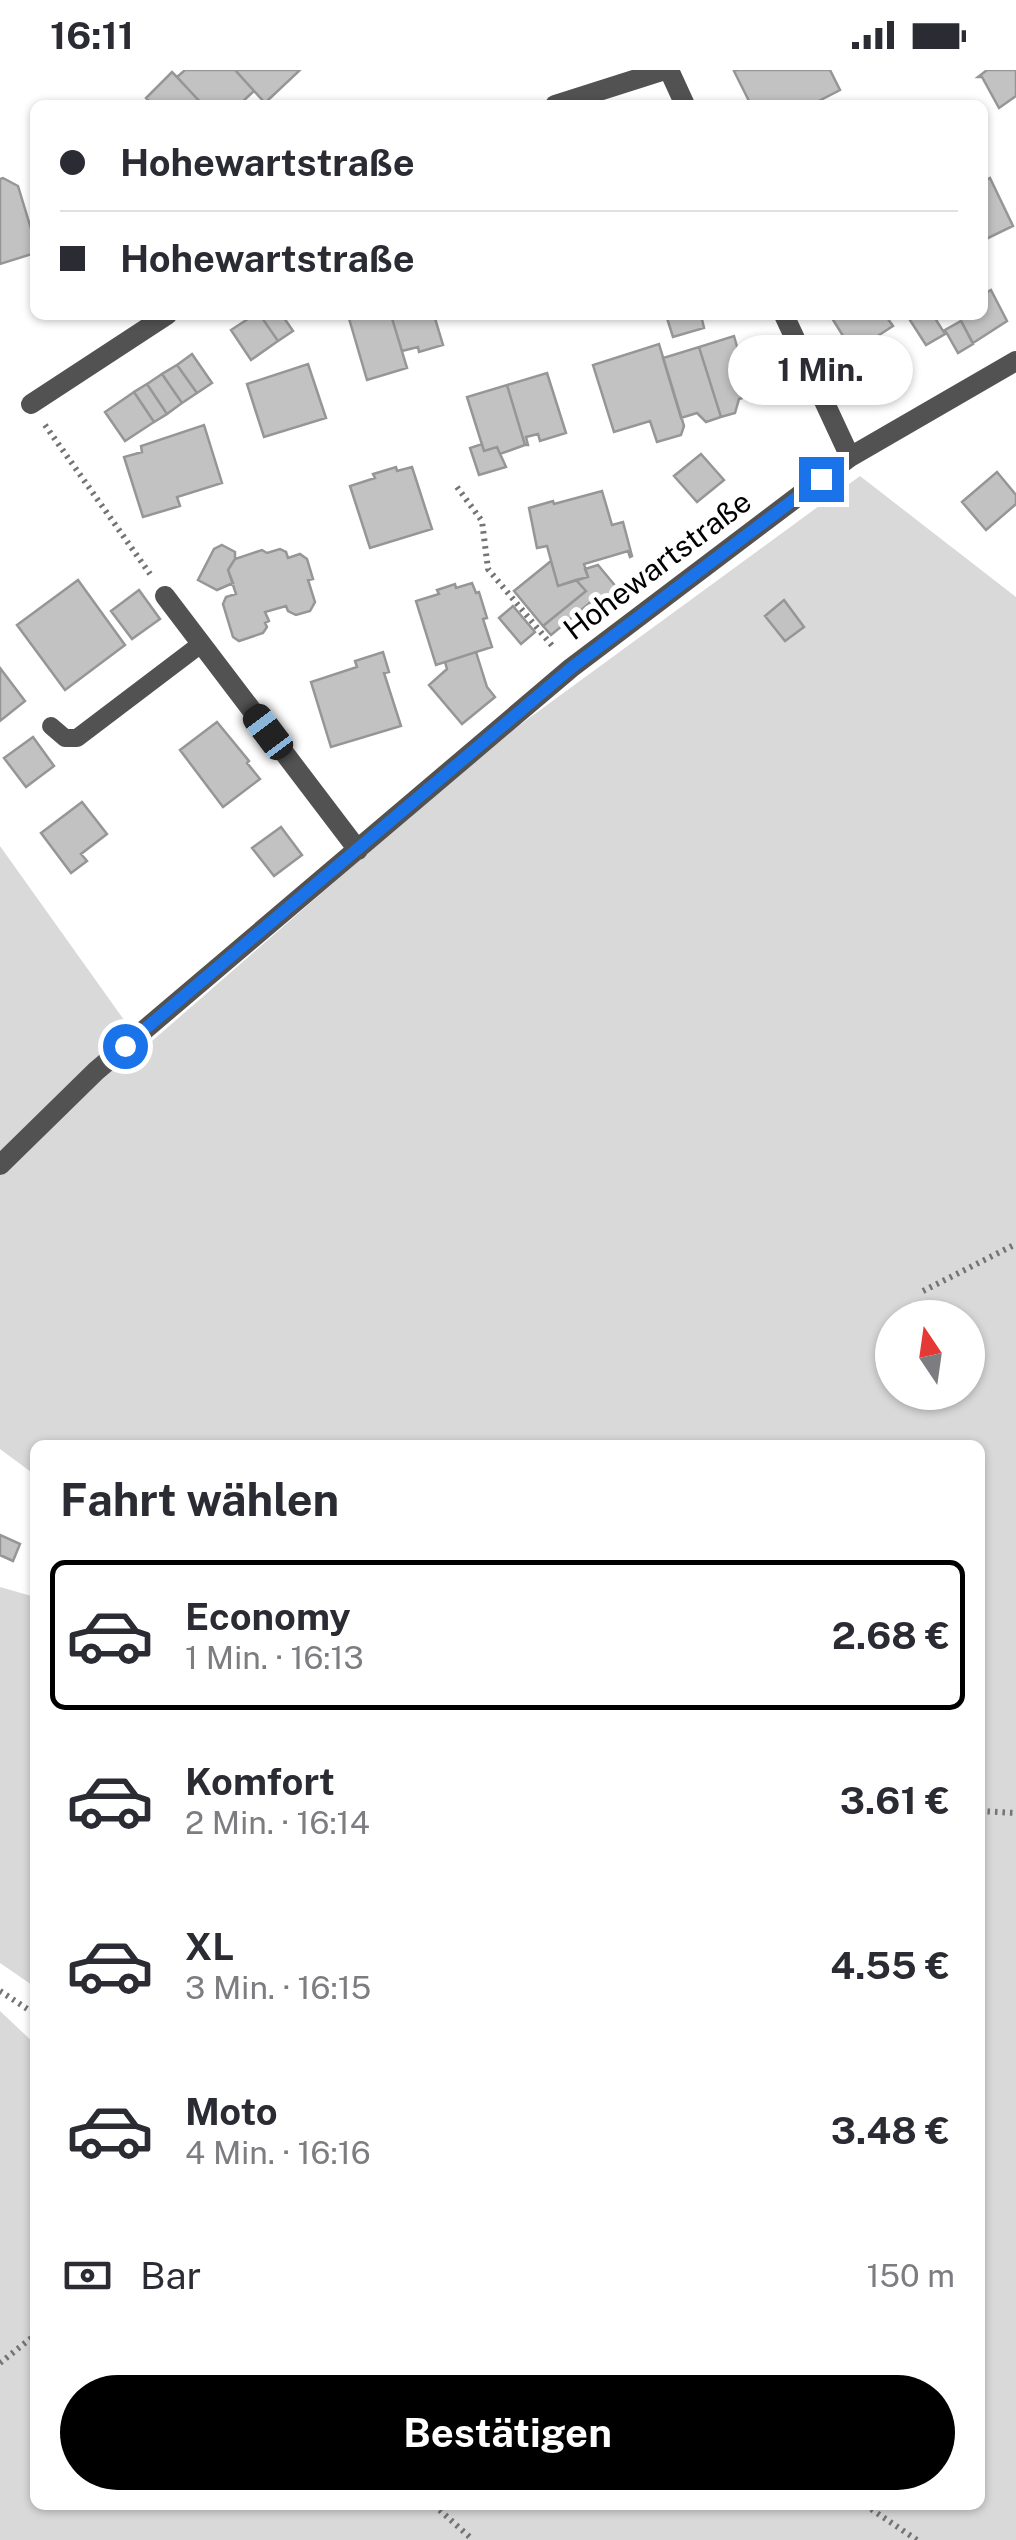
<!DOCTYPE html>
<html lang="de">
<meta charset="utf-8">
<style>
:root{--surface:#fff;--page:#f2f2f3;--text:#2b2b33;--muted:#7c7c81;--line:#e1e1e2;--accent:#000}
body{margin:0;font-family:"Public Sans",sans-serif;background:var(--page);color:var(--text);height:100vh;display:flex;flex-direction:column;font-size:38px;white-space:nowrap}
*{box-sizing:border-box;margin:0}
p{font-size:32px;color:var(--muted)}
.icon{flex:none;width:55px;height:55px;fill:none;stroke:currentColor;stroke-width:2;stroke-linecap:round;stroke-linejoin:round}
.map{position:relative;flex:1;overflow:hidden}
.drawer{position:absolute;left:30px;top:1370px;width:955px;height:1070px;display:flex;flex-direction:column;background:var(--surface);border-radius:15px;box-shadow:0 2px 8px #0004}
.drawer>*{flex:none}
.hud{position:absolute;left:30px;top:30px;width:958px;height:220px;border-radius:15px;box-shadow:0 2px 8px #0004;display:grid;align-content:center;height:220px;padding:0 30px;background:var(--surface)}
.needle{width:65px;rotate:347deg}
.buttons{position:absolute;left:875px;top:1230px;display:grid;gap:20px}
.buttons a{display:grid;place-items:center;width:110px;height:110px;border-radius:50%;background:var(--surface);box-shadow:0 2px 8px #0004;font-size:50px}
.end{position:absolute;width:45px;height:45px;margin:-22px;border:12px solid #1a73e8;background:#fff;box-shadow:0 0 0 5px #fff}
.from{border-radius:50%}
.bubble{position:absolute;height:70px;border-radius:35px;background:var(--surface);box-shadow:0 2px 8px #0004;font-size:32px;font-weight:700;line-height:70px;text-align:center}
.car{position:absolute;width:30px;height:60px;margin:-30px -15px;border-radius:12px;box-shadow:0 0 8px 2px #0007;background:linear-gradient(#222 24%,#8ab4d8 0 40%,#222 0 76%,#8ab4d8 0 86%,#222 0)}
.hud b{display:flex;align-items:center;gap:35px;height:95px;font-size:38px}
.hud b+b{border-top:2px solid var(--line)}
.hud i{width:25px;height:25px;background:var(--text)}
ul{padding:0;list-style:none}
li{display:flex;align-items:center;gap:30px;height:150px;margin:0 20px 15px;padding:0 10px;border:5px solid transparent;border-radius:15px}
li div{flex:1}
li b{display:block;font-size:38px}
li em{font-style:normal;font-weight:700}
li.current{border-color:var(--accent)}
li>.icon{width:90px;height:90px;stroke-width:1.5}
h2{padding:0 30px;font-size:45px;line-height:120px}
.pay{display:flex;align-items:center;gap:25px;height:110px;padding:0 30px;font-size:38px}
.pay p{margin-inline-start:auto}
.action{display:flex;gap:20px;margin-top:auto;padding:20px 30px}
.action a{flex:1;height:115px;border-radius:60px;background:var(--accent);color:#fff;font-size:40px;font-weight:700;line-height:115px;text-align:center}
.status{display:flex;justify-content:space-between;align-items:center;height:70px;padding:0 50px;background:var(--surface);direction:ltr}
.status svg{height:28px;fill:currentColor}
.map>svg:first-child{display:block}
</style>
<div class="status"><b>16:11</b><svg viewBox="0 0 49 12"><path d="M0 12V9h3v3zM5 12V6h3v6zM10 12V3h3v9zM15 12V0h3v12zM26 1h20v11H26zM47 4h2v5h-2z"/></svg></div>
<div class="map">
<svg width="1016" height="2470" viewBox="0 0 1016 2470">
<rect width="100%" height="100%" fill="#fff"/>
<!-- green -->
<path fill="#d9d9d9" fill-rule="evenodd" d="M860,406L1016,527V2470H0V1941L35,1974V2435H980V1375H35V1405L0,1379V776L144,978L488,678ZM892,1248H968V1322H892Z
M0,1517L35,1527V1917L0,1893Z"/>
<!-- building -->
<path fill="#c2c2c2" stroke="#969696" stroke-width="2.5" d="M185,0H235L254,21L239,35H203L177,7Z
M235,0H300L265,33Z
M737,0H830L840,20L811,35H751L734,1Z
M987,0H1016V26L999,38L982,7H978Z
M172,2L177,7L203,35H153L146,28Z
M3,108L18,116L35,172V183L0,194V109Z
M990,108L1013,156L982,171V112Z
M991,220L1007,251L973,273L958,245H982V225Z
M254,245H260L278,271L251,290L231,260Z
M260,245H282L293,261L278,271Z
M348,245H391L407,298L367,310Z
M391,245H434L443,275L419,282L418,277L402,281Z
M666,245H701L704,258L673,267Z
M830,245H885L893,256L853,282Z
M911,245H933L945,264L926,275L908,247Z
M961,251L973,274L958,283L945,260Z
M734,266L740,287L752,293L745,304L752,325L739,329L735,343L721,347L699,277Z
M877,267L895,295L875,307L858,279Z
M659,274L684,356L681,365L657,372L650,351L614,362L593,295Z
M699,277L721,347L706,352L697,343L681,348L663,288Z
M192,284L212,313L197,323L177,295Z
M308,294L326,348L264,367L247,314Z
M177,295L197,323L182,333L162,304Z
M547,303L566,363L540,371L538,364L526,367L528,375H525L507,315Z
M162,304L182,333L167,344L147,314Z
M147,314L167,344L154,352L134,322Z
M507,315L525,375L500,384L497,377L484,381L467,327Z
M134,322L154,352L125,371L105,342Z
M204,355L222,413L177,427L180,436L143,447L124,387L142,382L141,376Z
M482,374L484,381L497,377L506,397L479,405L470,378Z
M701,384L724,410L697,432L674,406Z
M396,397L397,401L412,397L432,459L370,478L350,416L375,408L373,404Z
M997,402L1016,425V434L986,460L962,432Z
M602,421L612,455L623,452L632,486L630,487L628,481L584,494L588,507L558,516L547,476L537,478L529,438L553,431L554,434Z
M222,475L235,482V489L228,500L233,513L217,520L198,510L214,479Z
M280,479L286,482L288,488L300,484L307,489L313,509L308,510L315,532L310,541L296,545L288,541L286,536L265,542L269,551L265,553L267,557L263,563L239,571L233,567L223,534L226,527L236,524L228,500L235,489L262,480L267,483Z
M551,491L558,516L576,510L586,521L543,556L514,521Z
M598,495L622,524L601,541L592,531L551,565L543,556L586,521L576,510L588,507L585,499Z
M78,510L125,575L65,620L17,555Z
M472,513L476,523L479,522L487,548L483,549L492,577L436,595L416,531L439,524L437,520L455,514L456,518Z
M139,520L160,549L132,569L111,541Z
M784,530L804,557L785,571L765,546Z
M513,536L535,562L521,574L499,548Z
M383,582L389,602L384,603L401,656L331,677L311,612L357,597L355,591Z
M476,582L487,617L495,627L462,654L429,615L447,599L445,592Z
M0,598L25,631L0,651Z
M217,652L249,691L247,693L260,709L223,737L180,680Z
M33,667L54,696L26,717L4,688Z
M82,732L107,764L81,784L87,791L71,803L41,763Z
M281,757L302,785L274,806L252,778Z
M0,1465L20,1474L13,1491L0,1485Z"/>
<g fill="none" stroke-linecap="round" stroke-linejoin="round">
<!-- path -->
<path stroke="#747474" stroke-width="6" stroke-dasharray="2.5 5" stroke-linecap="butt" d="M45,355L150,504
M457,417L482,451L488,499L554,578
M923,1221L1016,1174
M980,1741L1016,1743
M0,1921L35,1944
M0,2293L35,2265
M434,2435L473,2470
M865,2435L917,2470"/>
<!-- service -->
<path stroke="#525252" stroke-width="18" d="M51,656L65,668H77L201,574"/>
<!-- minor -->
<path stroke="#525252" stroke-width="20" d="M669,0L685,35
M555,35L665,0
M784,245L850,387
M31,334L167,245
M165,526L358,780
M0,1095L96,1001L571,598L850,387L1016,291"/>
</g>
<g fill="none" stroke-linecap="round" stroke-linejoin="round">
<!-- route -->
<path stroke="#1a73e8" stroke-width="12" d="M125,976L571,598L821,409"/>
</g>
<g text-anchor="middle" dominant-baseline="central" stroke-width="10" stroke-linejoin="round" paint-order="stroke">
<!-- street labels -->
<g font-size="30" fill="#000" stroke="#fff">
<text transform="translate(657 495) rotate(-37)">Hohewartstraße</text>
</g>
</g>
</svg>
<div class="buttons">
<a><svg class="needle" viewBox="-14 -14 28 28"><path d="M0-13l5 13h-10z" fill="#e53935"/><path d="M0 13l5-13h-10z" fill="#7c7c81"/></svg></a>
</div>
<i class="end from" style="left:125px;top:976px"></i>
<i class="end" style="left:821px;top:409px"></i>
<div class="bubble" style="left:728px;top:265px;width:185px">1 Min.</div>
<i class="car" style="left:268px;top:662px;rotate:323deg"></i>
<div class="hud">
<b><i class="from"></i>Hohewartstraße</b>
<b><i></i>Hohewartstraße</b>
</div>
<section class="drawer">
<h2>Fahrt wählen</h2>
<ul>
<li class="current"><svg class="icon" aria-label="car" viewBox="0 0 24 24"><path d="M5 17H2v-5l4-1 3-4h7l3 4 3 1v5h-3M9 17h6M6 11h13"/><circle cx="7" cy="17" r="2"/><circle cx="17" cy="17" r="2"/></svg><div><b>Economy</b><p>1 Min. · 16:13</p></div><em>2.68 €</em></li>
<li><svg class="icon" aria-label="car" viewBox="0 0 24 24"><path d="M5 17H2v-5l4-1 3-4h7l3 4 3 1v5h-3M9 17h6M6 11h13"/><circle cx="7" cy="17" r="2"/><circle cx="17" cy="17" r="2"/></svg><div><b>Komfort</b><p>2 Min. · 16:14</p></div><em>3.61 €</em></li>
<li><svg class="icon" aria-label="car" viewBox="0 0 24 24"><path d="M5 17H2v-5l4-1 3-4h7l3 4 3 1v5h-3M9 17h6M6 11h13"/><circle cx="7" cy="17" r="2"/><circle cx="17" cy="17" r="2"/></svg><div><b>XL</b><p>3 Min. · 16:15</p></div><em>4.55 €</em></li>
<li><svg class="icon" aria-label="car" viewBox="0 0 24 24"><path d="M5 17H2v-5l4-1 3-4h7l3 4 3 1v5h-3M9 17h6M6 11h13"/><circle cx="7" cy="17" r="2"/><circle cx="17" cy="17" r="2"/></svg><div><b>Moto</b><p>4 Min. · 16:16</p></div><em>3.48 €</em></li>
</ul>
<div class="pay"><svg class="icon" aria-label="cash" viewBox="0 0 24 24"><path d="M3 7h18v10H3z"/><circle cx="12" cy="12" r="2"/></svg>Bar<p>150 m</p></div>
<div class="action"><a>Bestätigen</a></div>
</section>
</div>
